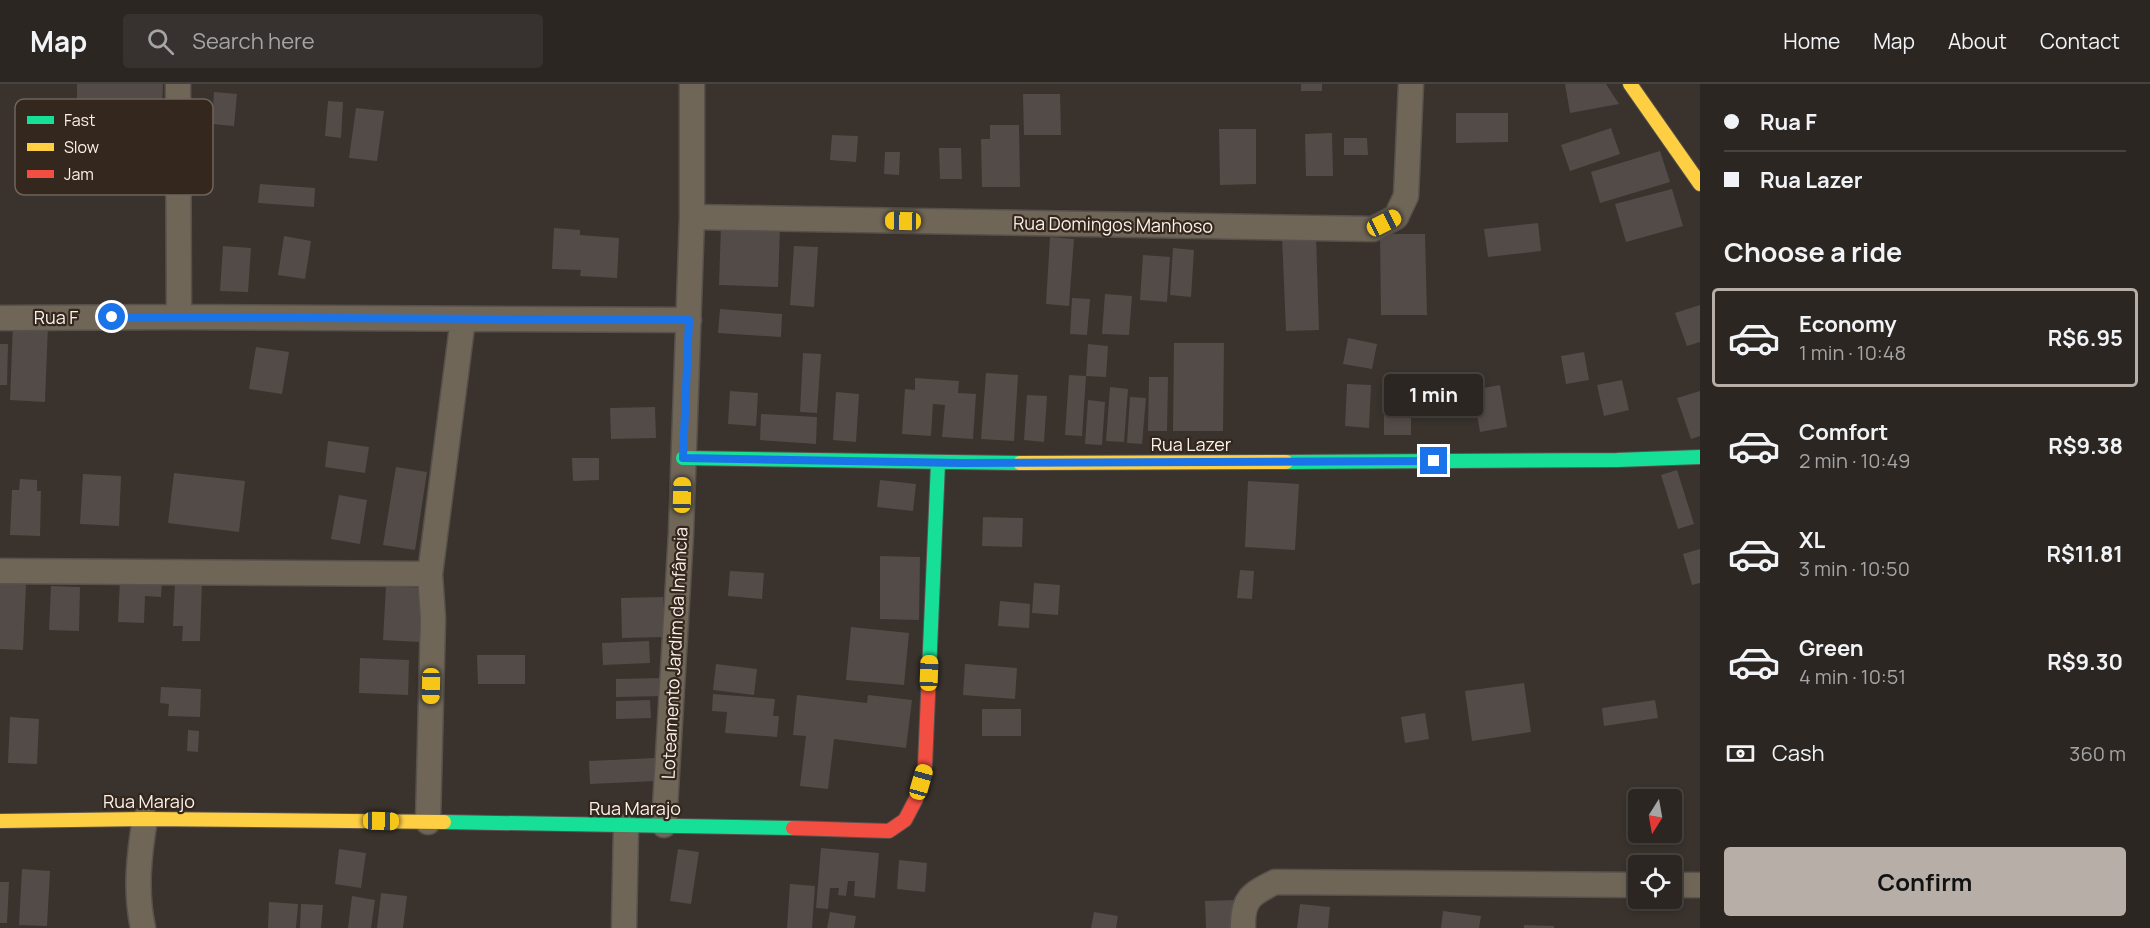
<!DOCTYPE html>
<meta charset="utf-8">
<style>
:root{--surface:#2b2622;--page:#37322f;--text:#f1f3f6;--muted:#a6a5a5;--line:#474340;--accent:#b7aea8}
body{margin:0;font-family:Manrope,sans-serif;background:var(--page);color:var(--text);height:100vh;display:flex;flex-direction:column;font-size:22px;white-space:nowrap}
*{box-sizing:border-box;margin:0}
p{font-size:20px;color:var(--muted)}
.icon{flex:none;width:33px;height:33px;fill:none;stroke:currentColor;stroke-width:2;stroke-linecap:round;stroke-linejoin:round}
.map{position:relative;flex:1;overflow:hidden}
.sheet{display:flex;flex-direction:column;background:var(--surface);width:450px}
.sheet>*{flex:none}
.top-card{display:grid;align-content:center;height:132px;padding:0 24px;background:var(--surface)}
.needle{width:39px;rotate:191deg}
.buttons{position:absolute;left:1628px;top:705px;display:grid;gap:12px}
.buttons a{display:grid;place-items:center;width:54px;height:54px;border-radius:6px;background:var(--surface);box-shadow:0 3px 9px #0003,0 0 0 2px var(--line);font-size:30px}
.end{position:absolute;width:27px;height:27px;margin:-14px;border:8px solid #1a73e8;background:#fff;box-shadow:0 0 0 3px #fff}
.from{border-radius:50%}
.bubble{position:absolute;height:42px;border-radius:6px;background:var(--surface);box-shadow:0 3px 9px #0003,0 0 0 2px var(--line);font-size:20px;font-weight:700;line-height:42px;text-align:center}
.car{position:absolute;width:18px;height:36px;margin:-18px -9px;border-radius:8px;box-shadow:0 0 4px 2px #0007;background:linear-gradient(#f5c518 24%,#345 0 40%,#f5c518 0 76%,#345 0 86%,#f5c518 0)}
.top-card b{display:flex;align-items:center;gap:21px;height:57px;font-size:22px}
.top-card b+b{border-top:2px solid var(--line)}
.top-card i{width:15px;height:15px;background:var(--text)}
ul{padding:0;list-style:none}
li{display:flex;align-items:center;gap:18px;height:99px;margin:0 12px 9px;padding:0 12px;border:3px solid transparent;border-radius:6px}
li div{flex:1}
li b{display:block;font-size:22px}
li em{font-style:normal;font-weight:700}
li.current{border-color:var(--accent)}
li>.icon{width:54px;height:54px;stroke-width:1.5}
h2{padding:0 24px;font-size:27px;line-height:72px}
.pay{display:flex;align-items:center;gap:15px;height:66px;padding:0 24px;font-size:22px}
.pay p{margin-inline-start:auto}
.primary-button{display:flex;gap:12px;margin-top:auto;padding:12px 24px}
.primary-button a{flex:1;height:69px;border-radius:6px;background:var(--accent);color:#111;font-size:24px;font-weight:700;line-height:69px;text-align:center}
header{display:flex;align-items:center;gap:36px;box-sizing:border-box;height:84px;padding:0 30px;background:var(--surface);border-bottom:2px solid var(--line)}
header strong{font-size:28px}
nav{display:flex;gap:33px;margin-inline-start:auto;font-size:21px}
.search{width:420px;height:54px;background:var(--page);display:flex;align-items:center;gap:15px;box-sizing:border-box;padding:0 21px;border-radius:6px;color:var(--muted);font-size:22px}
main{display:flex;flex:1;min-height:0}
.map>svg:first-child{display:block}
</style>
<header>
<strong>Map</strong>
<div class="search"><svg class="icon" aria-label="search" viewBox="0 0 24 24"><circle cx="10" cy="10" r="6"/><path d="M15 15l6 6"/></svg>Search here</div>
<nav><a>Home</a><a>Map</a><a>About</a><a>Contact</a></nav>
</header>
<main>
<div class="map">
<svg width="1700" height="844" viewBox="0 0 1700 844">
<rect width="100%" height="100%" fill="#39322d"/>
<!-- building -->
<path fill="#534b48" d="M77,0H163L162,22L77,23Z
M1301,0H1322V7H1301Z
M1565,0H1606L1619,20L1570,29Z
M214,8L237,10L234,42L212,40Z
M1023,10H1060L1061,51H1024Z
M328,17L343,18L341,54L325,52Z
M356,24L384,27L377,77L349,74Z
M1456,29H1508V58L1456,59Z
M990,41H1019L1020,103H982L981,55H990Z
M1611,44L1620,70L1570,87L1561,61Z
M1219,45H1256V100L1220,101Z
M1332,49L1333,92H1306L1305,50Z
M832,51L858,52L856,78L830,76Z
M1344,54H1367L1368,71H1344Z
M939,64H961L962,95H940Z
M1660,67L1670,98L1600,119L1591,88Z
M885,68H900L899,91L884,90Z
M260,100L315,104L314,123L258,119Z
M1672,105L1683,142L1626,158L1615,120Z
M1538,139L1541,167L1488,173L1484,145Z
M721,141L780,143L778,203L719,201Z
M554,144L580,146V151L619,154L617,194L580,192L581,186L552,185Z
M1380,150H1425L1427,231H1381Z
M1316,151L1319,246L1286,247L1282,152Z
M284,152L311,157L305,195L278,191Z
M1050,153L1074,155L1069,222L1046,220Z
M223,162L251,164L248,208L220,207Z
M794,162L818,163L814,223L790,221Z
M1173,164L1194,166L1191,213L1170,211Z
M1143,171L1170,173L1167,218L1140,216Z
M1105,210L1132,212L1129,251L1102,250Z
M1072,214L1090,215L1087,251L1070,250Z
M1700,221V258L1687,262L1675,229Z
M720,225L782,230L781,253L718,249Z
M13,240L48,241L45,318L10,316Z
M1348,254L1377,260L1372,285L1343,280Z
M1174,259H1224L1223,347H1173Z
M0,260H8L7,301H0Z
M1088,260L1108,262L1106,293L1086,292Z
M256,263L289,268L282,310L249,305Z
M1584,268L1589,296L1566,300L1561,272Z
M803,269L821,270L817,329L800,328Z
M986,289L1018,291L1014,357L981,355Z
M1069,291L1086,292L1082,352L1065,351Z
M1149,293H1168L1167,347H1148Z
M915,294L959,297L958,309L976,310L973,355L942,353L945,321L933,320L931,352L902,350L905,305L915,306Z
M1622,296L1629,326L1604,332L1597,301Z
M1347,300L1371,301L1369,344L1345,342Z
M1500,301L1507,343L1480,348L1473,306Z
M1110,303L1128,305L1124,358L1106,357Z
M1384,304H1411V351H1384Z
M730,307L758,309L756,342L728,340Z
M1700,307V352L1691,355L1677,314Z
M836,308L859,310L856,358L833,356Z
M1027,311L1047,312L1044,358L1024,356Z
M1130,313L1146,314L1142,360L1127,359Z
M1088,316L1105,318L1102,361L1085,360Z
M655,323L656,354L611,355L610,324Z
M761,330L817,333L816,360L760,356Z
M328,357L369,363L365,389L325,383Z
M572,374H599V396L573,397Z
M396,383L427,388L415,466L383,461Z
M1677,386L1694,440L1678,445L1661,391Z
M174,389L245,397L239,448L168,439Z
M83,390L121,392L119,442L80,440Z
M20,395L37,396V407H41L40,452L10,451L12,406H19Z
M880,396L916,400L913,427L877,423Z
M1248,397L1299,400L1295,466L1245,463Z
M339,411L367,416L360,460L331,455Z
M983,433L1023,434L1022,463L982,462Z
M1700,465V499L1692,501L1683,470Z
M880,472L920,473L919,536L880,535Z
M1240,486L1254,487L1252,515L1237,514Z
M730,487L764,489L762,515L728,512Z
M120,495L162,497L161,513L145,512L144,539L118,538Z
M175,497L202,498L200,557H182L183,542H173Z
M0,499L26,500L23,566L0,565Z
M1034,499L1060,501L1058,531L1032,529Z
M51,502L80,503L79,547L49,546Z
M386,502L421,504L419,558L383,556Z
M663,513L664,553L622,554L621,514Z
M1000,517L1030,520L1029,544L998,542Z
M851,543L909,549L904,601L846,596Z
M649,557L650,579L603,581L602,559Z
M477,571H525V600H478Z
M360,574L409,576L408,611L359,609Z
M716,580L757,585L754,611L713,606Z
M965,580L1017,584L1015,615L963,611Z
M663,594L664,612L616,613V595Z
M1524,599L1531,648L1472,657L1465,607Z
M161,603L201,605L200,633L168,632L169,620L160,619Z
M713,610L775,615L773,632H779L777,653L725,649L727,628L712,627Z
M797,611L867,619L868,611L912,616L906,664L834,655L828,705L800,702L806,652L793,651Z
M650,616L651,634L616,635V617Z
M1655,616L1658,634L1604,642L1602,624Z
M982,625H1021V652H982Z
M1425,629L1429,655L1405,659L1401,633Z
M10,633L39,635L37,680L8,679Z
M188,646L199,647L198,668L187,667Z
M656,674L657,697L590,700L589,677Z
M821,764L879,769L875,814L854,812L855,797H848L846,812L838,811L839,804H830L828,825L816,824Z
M339,765L366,769L361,804L335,800Z
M678,765L699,768L691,820L670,817Z
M899,776L927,779L925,808L897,805Z
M22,785L50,787L47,842L19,841Z
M0,798H9L7,839H0Z
M790,800L815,802L812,844H787Z
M381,809L407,812L403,844H377Z
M352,812L375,816L371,844H348Z
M1237,816L1238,844H1206L1205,817Z
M269,818L298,820L296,844H268Z
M301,820L323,821L321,844H300Z
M1300,820L1330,823L1328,844H1297Z
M1443,827L1481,832L1479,844H1441Z
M830,828L856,832L854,844H827Z
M1094,828L1118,832L1116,844H1091Z
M1524,841L1554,842V844H1524Z"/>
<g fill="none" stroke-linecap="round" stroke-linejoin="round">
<!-- street casing -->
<g stroke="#57514c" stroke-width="27">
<path id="street" d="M178,0L179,233
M692,133L1373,145L1396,133L1406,112L1411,0
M0,234L179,233L689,236
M0,487L430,490
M428,738L433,534L430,490L463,235
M664,741L681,449L692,133V0
M1671,801H1700
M143,844C135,807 139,771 145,735
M624,844L626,743
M1243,844C1242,815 1251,810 1275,798L1638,801"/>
</g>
<!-- fast casing -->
<g stroke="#57514c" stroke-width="16">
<path id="fast" d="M683,374L1020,379
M1286,378L1617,376L1700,373
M929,588L938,379
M444,738L793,744"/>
</g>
<!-- slow casing -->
<g stroke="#57514c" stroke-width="16">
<path id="slow" d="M1630,0L1700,100
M1020,379L1286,378
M0,737L145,735L444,738"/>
</g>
<!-- jam casing -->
<g stroke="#57514c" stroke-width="16">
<path id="jam" d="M793,744L889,747L905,736L916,715L925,682L929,588"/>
</g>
<!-- street -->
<use href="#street" stroke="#6f6657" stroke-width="24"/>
<!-- fast -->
<use href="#fast" stroke="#16e098" stroke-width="14"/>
<!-- slow -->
<use href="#slow" stroke="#ffcf43" stroke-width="14"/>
<!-- jam -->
<use href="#jam" stroke="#f24e42" stroke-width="14"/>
</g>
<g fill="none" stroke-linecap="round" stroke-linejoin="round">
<!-- route -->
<path stroke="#1a73e8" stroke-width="8" d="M112,233L689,236L683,374L961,379L1434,377"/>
</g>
<g text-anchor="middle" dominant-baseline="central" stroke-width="4.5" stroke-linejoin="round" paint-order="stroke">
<!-- street labels -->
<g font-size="18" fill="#fbf1eb" stroke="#34271d">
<text transform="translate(1113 140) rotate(1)">Rua Domingos Manhoso</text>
<text x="56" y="233">Rua F</text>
<text x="1191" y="360">Rua Lazer</text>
<text transform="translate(674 569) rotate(-87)">Loteamento Jardim da Infância</text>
<text x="149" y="717">Rua Marajo</text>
<text x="635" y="724">Rua Marajo</text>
</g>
</g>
<!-- legend -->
<rect x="15" y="15" width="198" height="96" rx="9" fill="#34271d" stroke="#70645b" stroke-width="1.5"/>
<rect x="27" y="32" width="27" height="8" fill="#16e098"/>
<rect x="27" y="59" width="27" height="8" fill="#ffcf43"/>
<rect x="27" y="86" width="27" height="8" fill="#f24e42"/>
<g font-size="16" fill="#fbf1eb">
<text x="64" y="42">Fast</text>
<text x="64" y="69">Slow</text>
<text x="64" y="96">Jam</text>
</g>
</svg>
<div class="buttons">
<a><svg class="needle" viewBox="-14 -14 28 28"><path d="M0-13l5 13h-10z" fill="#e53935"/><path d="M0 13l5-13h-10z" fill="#a6a5a5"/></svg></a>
<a><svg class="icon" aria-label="locate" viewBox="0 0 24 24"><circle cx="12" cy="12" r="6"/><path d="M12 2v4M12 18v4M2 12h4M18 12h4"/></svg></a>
</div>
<i class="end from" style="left:112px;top:233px"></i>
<i class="end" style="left:1434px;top:377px"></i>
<div class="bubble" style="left:1384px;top:290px;width:99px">1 min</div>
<i class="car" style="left:903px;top:137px;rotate:271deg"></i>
<i class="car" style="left:1384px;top:139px;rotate:63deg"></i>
<i class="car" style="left:682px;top:411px;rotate:1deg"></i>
<i class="car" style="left:929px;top:589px;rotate:2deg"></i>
<i class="car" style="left:431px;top:602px;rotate:181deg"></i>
<i class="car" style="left:921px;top:698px;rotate:16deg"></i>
<i class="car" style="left:381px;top:737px;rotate:91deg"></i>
</div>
<section class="sheet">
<div class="top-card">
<b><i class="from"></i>Rua F</b>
<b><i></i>Rua Lazer</b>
</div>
<h2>Choose a ride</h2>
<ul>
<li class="current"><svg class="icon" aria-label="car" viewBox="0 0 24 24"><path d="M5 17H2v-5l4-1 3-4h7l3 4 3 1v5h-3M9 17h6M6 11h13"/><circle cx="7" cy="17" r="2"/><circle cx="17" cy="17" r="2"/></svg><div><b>Economy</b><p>1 min · 10:48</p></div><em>R$6.95</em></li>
<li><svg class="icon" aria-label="car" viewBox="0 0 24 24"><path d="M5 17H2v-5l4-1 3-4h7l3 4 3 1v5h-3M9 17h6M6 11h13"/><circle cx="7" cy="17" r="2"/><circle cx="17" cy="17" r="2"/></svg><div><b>Comfort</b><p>2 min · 10:49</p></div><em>R$9.38</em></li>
<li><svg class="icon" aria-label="car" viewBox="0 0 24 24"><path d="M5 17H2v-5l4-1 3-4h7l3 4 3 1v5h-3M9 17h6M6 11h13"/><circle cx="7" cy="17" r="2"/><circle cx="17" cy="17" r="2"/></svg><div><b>XL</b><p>3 min · 10:50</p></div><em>R$11.81</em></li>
<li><svg class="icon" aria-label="car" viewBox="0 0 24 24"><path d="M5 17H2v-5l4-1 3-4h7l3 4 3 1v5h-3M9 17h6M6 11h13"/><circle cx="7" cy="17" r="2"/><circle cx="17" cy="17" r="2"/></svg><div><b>Green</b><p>4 min · 10:51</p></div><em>R$9.30</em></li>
</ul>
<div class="pay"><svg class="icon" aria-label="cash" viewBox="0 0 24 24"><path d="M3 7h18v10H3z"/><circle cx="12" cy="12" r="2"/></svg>Cash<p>360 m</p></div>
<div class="primary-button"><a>Confirm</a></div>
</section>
</main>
